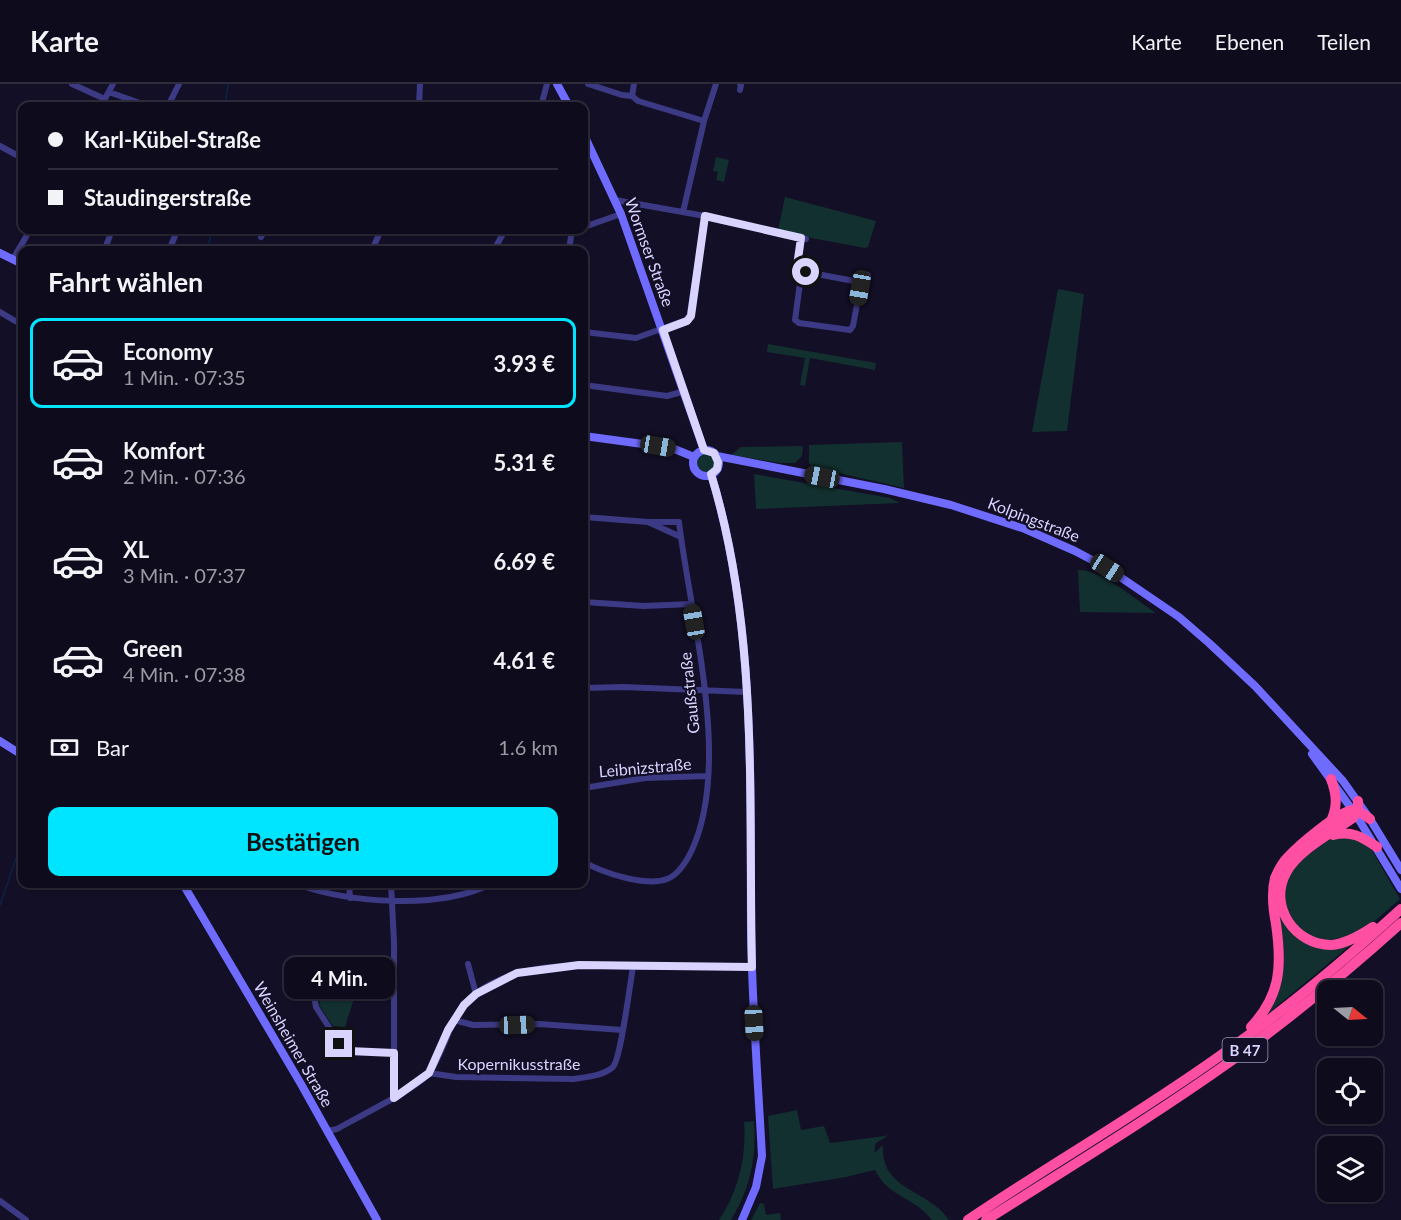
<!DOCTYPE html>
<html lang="de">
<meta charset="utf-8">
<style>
:root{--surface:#0e0b1c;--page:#171425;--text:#f1f3f6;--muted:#9b9ba3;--line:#2e2b3b;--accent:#00e5ff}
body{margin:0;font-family:Lato,sans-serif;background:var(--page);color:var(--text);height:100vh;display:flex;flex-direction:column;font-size:22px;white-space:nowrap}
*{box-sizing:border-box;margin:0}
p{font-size:20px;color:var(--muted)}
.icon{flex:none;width:33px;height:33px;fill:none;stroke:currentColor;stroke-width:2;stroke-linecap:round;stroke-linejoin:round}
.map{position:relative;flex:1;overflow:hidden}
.details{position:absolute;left:18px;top:162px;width:570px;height:642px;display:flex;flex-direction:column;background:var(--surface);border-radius:12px;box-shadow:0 2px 4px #0004,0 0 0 2px var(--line)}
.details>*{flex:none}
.guide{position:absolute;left:18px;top:18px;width:570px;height:132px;border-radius:12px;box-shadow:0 2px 4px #0004,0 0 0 2px var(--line);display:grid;align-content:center;height:132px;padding:0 30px;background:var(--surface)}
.needle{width:39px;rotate:108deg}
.controls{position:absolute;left:1317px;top:896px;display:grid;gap:12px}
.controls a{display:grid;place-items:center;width:66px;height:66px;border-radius:12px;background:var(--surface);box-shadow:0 2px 4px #0004,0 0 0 2px var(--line);font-size:30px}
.end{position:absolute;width:27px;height:27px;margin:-14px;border:8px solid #d9d4ff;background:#111;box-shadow:0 0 0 3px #111}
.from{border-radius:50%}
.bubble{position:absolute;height:42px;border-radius:12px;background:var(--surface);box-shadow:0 2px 4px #0004,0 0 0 2px var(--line);font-size:20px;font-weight:700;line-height:42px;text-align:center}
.car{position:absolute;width:18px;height:36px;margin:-18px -9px;border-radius:8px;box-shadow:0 0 4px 2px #0007;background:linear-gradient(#222 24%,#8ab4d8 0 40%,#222 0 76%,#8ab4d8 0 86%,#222 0)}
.guide b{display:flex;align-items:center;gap:21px;height:57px;font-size:22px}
.guide b+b{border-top:2px solid var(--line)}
.guide i{width:15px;height:15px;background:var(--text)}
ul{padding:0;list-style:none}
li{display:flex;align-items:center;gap:18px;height:90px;margin:0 12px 9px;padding:0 18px;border:3px solid transparent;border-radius:12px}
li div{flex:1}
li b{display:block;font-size:22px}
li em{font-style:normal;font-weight:700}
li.on{border-color:var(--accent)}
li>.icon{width:54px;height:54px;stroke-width:1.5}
h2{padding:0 30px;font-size:27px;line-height:72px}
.pay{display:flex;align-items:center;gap:15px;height:66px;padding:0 30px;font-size:22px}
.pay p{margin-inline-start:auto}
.cta{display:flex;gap:12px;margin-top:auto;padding:12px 30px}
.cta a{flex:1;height:69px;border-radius:12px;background:var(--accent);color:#111;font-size:24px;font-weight:700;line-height:69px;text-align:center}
header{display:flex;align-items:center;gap:36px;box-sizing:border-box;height:84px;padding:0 30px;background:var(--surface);border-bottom:2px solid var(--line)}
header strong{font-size:28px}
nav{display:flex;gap:33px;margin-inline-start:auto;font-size:21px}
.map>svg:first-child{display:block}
</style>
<header>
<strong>Karte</strong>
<nav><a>Karte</a><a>Ebenen</a><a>Teilen</a></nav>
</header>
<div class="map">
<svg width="1401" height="1136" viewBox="0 0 1401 1136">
<rect width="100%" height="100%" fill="#130f26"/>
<!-- green -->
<path fill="#12302f" d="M716,73L729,76L724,98L716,96L718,88L713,87Z
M785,113L876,137L868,163L865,164L779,148L778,146Z
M1058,205L1084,210L1067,347L1032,348Z
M768,260L876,279L875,286L810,274L805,302L800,301L805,274L767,268Z
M902,358L904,404L812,383L809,379V361Z
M803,362L802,372L795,379H780L731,371L741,363Z
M696 379a10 10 0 1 1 20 0a10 10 0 1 1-20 0Z
M754,390L890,414L900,419L756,425Z
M1078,486C1100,485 1138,517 1156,529L1080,528Z
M1346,751L1370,763L1400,815L1369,842L1341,854L1326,856L1313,854L1302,849L1285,823V799L1298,778L1330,755Z
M1277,830H1280L1296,853L1352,860L1265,932C1281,889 1290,877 1277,830Z
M352,908L355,911L345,943L333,942L319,921L322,912Z
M797,1026L801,1046L824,1042L830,1059L885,1052L888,1049L886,1053L876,1059L874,1069L883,1061C880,1107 929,1105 949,1136H932C913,1112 889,1114 875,1086L846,1093L773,1105L768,1032Z
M754,1037C757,1073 750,1105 731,1136H719C738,1108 747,1072 744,1038Z
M760,1119L764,1120L766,1131L780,1129L781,1136H751Z"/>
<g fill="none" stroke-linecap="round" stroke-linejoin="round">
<!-- stream -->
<path stroke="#0c2248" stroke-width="1.5" d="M225,22L228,0
M208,166L211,146
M0,821L22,757"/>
<!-- street -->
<path stroke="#3d3a85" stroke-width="6" d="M72,0L105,15
M588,0L622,11L632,12L638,17L704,37
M740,0L741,1L740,6
M109,8L148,22
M632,12L634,0
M101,22L113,0
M168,22L179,0
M419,22L420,0
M541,22L547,0
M0,62L22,74
M615,116L705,132L806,155
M683,128L704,37L716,0
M584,143L621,130
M261,153L265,146
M801,154L797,182L801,191
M109,166L106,162L112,146
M169,166L175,152L171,146
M372,166L381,146
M494,166L505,146
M569,166L572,146
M13,175L30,146
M806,188L854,197L858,200L860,204L853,242L850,246L799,239L795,236L801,192Z
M859,201L868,191
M0,228L22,241
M584,248L636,254L689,235L705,132
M584,301L667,312L685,307
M584,433L648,438H679C690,533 733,680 691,768C686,778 678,791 667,795C646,803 603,789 584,778
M648,438L681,453
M584,518L644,522L691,520
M584,604L623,603L747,608
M584,704L645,694L708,692
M296,800C350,819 438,826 491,800
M349,800L350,814
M391,800L394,858V1014
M468,880L476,910
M454,936L473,941L539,940L622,946
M394,969L349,967L343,965L316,923L314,912L323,907L394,903
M429,989L456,993L573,995C586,993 603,992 613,983C621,974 630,899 633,883
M327,1047L337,1045C357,1033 419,1004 430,988C447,962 450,930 475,910C519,876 582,881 633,883C673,883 712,883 752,883
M0,1117L26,1136"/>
<!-- secondary -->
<path stroke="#6f6bff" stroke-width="8" d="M557,0L569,22
M584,51L621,130L704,366
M0,169L22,180
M584,352L672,364L694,373
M693 379a13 13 0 1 1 26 0a13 13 0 1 1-26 0Z
M717,372L884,405L951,421L1025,445L1075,467L1107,484L1179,533L1209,559L1255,602L1343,697L1370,735L1401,786
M711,390C756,538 750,693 751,846C752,921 758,997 762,1072L756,1103L742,1136
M0,657L22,671
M1312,670L1356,731L1401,805
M183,800L301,1000L377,1136"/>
<!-- highway -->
<path stroke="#ff4fa3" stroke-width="10" d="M1358,717V725L1353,734C1333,748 1297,767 1286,789C1268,822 1295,861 1331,861C1346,860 1361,851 1373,843
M1330,739C1338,723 1337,711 1331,695
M1333,751C1351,746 1362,753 1377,763
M1251,943C1281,911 1282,882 1276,840C1273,825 1271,810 1275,794C1278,787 1281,780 1287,774C1297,763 1339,726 1354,726C1360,727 1365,731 1370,735
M968,1136C1054,1078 1144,1027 1228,966C1289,923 1346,875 1401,825
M986,1136C1068,1084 1152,1033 1231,977C1290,934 1347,888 1401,839"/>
</g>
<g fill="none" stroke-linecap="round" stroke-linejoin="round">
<!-- route -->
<path stroke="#d9d4ff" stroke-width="8" d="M339,960L343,965L349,967L394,969V1014L429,989L448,946L464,921L476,910L517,889L579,881L752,883C748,719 760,550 711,390L717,385L718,378L714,369L704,366L663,246L687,237L691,232L705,132L801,154L797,182L801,191L806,188"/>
</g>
<g text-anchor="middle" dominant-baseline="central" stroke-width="4.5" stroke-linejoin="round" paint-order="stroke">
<!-- shield labels -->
<rect fill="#130f26" stroke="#9e99be" stroke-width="1.5" x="1222.5" y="954" width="45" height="24" rx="4.5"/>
<g font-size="15" font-weight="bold" fill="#d9d4ff">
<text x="1245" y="966">B 47</text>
</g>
<!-- street labels -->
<g font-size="16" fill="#d9d4ff" stroke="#130f26">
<text transform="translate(650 168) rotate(70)">Wormser Straße</text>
<text transform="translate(1034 435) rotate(21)">Kolpingstraße</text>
<text transform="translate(689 609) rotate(-96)">Gaußstraße</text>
<text transform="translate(645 683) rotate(-5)">Leibnizstraße</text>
<text transform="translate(294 960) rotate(60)">Weinsheimer Straße</text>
<text x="519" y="979">Kopernikusstraße</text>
</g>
</g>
</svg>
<div class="controls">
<a><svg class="needle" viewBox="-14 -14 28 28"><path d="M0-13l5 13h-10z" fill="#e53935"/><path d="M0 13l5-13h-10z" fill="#9b9ba3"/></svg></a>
<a><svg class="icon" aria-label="locate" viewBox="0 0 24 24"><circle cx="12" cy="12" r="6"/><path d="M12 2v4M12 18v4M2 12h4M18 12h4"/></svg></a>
<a><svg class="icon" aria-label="layers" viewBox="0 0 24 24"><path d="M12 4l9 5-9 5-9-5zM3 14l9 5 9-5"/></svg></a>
</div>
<i class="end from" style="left:806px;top:188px"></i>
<i class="end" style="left:339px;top:960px"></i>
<div class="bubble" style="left:284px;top:873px;width:111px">4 Min.</div>
<i class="car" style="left:860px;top:204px;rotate:190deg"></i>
<i class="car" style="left:658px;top:362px;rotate:100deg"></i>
<i class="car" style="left:822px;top:393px;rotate:281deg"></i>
<i class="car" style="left:1107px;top:484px;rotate:123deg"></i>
<i class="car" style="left:694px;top:538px;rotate:350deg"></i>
<i class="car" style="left:754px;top:939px;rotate:177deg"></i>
<i class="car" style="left:517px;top:941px;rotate:88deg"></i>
<div class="guide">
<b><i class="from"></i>Karl-Kübel-Straße</b>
<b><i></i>Staudingerstraße</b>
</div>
<section class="details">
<h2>Fahrt wählen</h2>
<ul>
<li class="on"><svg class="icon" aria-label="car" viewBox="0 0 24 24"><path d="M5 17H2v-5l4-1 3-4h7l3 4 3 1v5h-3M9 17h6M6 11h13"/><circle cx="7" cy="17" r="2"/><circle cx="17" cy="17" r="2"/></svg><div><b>Economy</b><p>1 Min. · 07:35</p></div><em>3.93 €</em></li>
<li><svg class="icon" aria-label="car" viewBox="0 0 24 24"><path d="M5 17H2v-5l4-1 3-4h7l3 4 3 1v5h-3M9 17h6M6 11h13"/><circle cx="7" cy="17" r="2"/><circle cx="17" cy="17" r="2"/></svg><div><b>Komfort</b><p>2 Min. · 07:36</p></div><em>5.31 €</em></li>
<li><svg class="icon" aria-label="car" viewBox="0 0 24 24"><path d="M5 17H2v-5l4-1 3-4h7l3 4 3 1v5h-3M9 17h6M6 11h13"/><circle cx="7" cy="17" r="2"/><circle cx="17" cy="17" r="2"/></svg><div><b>XL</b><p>3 Min. · 07:37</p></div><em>6.69 €</em></li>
<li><svg class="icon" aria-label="car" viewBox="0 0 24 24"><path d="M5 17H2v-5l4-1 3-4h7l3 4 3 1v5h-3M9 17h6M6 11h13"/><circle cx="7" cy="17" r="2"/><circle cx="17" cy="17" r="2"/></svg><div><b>Green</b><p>4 Min. · 07:38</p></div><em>4.61 €</em></li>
</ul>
<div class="pay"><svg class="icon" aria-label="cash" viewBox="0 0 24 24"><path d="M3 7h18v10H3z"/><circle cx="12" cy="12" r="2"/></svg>Bar<p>1.6 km</p></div>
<div class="cta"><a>Bestätigen</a></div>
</section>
</div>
